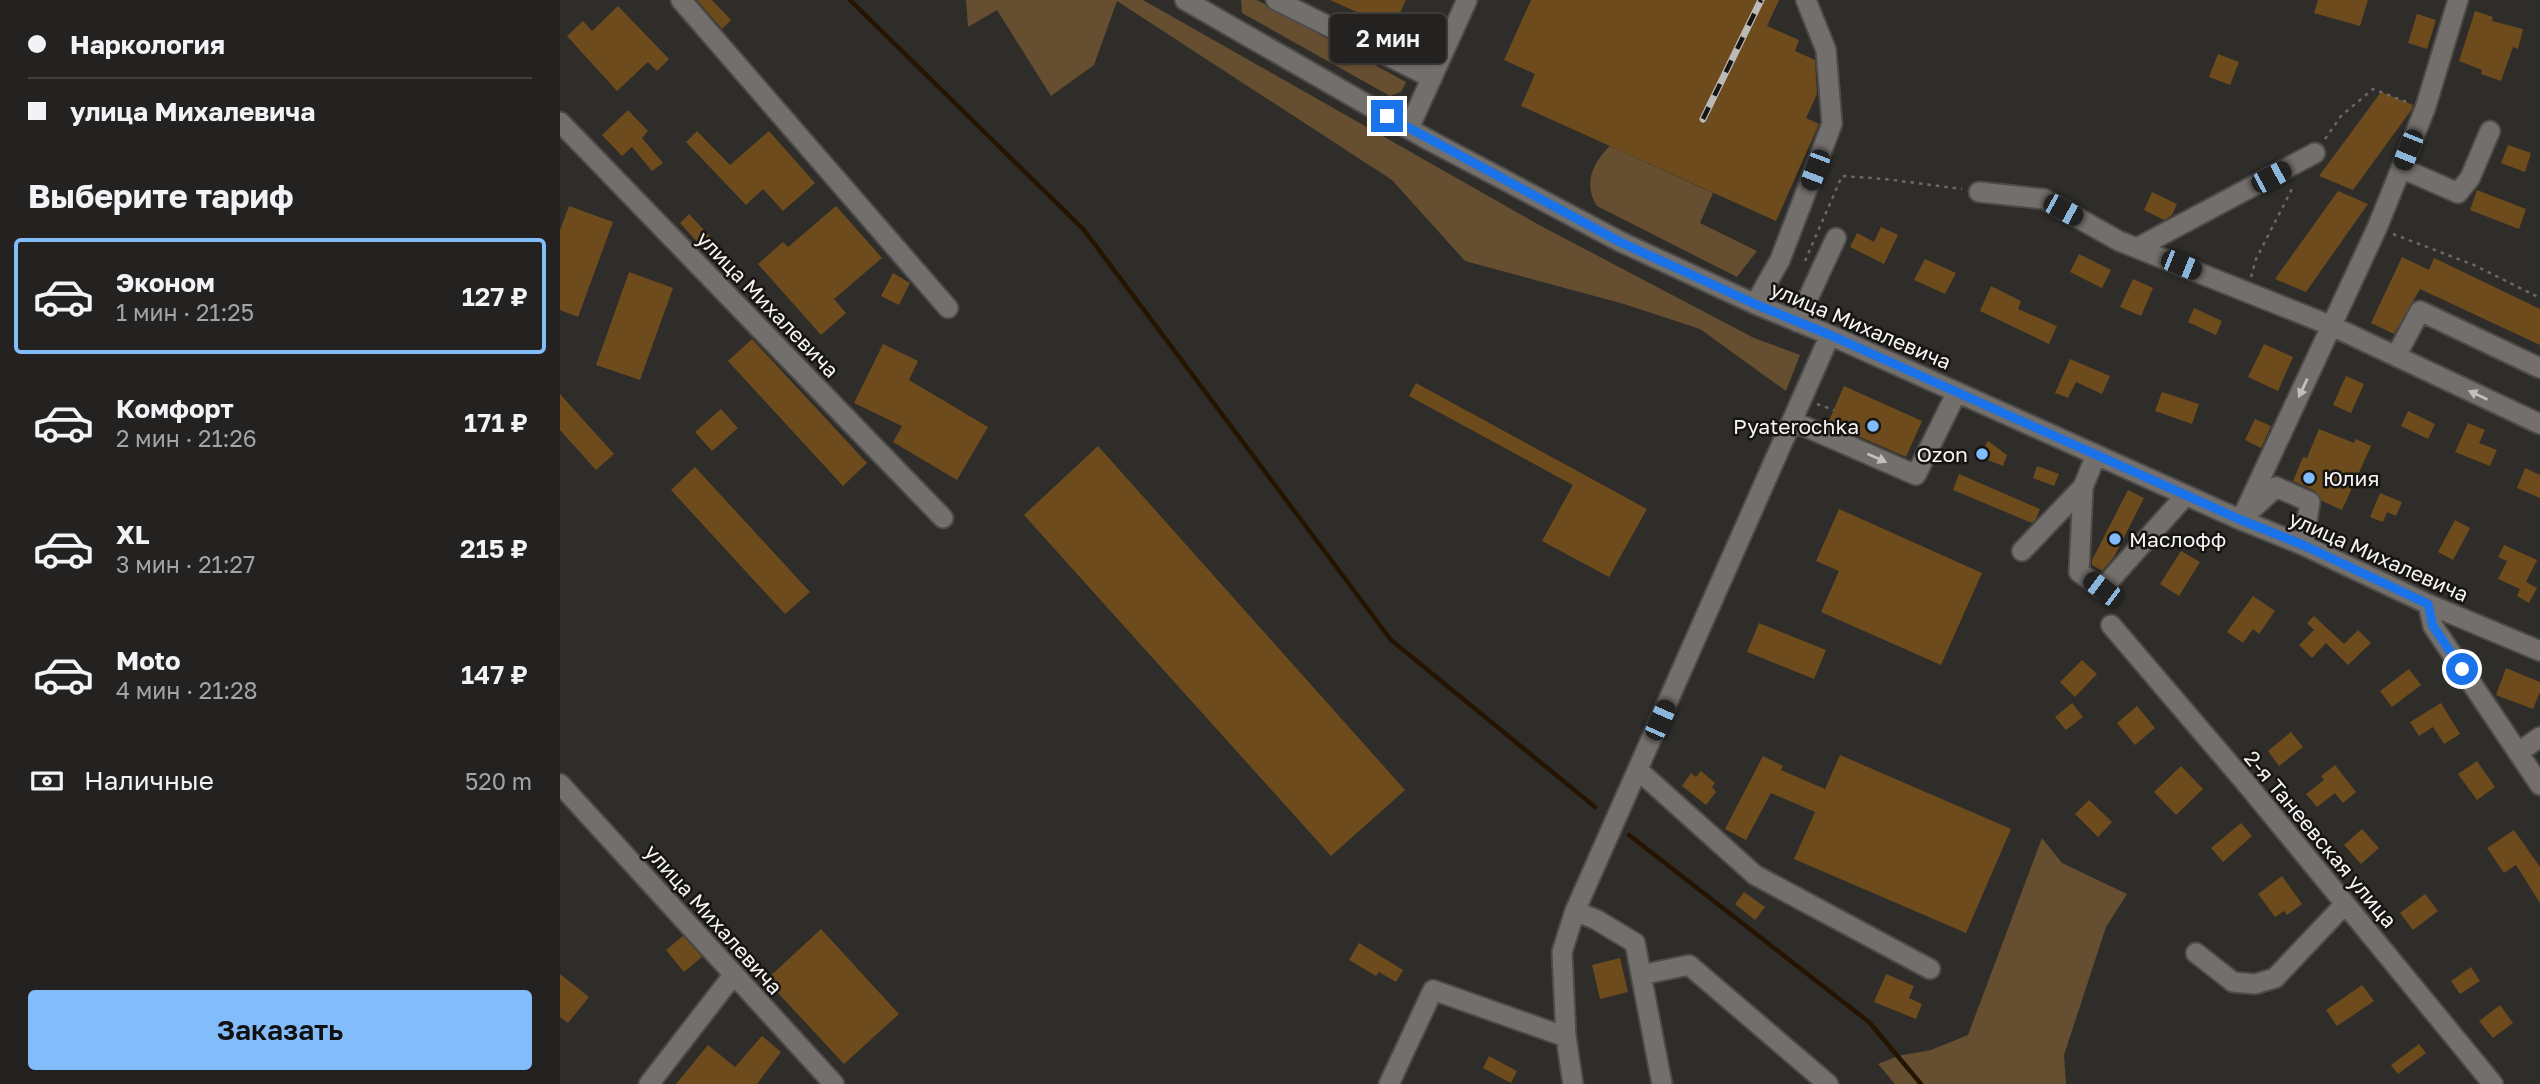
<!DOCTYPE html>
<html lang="ru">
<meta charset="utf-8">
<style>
:root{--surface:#232220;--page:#2f2f2d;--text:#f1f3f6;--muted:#a3a4a5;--line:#403f3e;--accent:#82bcfa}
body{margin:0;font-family:"Golos Text",sans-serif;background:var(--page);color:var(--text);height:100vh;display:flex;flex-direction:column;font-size:26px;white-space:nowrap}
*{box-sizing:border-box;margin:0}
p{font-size:23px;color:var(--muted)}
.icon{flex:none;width:38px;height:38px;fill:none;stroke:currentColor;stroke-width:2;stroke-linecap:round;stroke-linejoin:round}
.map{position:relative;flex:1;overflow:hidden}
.details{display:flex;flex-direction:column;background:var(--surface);width:560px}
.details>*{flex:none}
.guide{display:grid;align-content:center;height:154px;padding:0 28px;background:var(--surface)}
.end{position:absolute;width:32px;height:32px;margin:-16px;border:9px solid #1a73e8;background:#fff;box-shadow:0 0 0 4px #fff}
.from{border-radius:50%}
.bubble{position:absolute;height:49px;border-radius:7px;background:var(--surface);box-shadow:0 2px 5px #0004,0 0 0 2px var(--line);font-size:23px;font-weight:600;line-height:49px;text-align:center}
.car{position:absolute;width:21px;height:42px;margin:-21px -10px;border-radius:9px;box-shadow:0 0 5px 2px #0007;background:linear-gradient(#222 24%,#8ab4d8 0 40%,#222 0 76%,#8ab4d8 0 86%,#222 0)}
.guide b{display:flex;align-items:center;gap:24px;height:66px;font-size:26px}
.guide b+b{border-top:2px solid var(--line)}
.guide i{width:18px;height:18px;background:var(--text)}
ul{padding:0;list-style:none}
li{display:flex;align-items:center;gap:21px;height:116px;margin:0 14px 10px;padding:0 14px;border:4px solid transparent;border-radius:7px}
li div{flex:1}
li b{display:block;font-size:26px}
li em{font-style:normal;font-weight:600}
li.current{border-color:var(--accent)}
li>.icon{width:63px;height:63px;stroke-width:1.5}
h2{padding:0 28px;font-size:32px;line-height:84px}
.pay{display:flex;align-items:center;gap:18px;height:77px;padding:0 28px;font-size:26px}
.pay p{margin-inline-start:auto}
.button{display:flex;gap:14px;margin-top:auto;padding:14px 28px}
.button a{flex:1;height:80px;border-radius:7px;background:var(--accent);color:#111;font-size:28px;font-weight:600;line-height:80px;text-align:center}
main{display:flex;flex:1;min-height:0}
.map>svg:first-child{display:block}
</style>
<main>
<section class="details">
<div class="guide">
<b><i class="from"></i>Наркология</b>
<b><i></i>улица Михалевича</b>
</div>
<h2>Выберите тариф</h2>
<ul>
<li class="current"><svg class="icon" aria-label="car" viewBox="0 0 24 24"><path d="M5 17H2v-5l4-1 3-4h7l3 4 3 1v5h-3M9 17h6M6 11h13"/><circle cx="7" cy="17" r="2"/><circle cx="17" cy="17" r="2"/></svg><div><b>Эконом</b><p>1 мин · 21:25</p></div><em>127 ₽</em></li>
<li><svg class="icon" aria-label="car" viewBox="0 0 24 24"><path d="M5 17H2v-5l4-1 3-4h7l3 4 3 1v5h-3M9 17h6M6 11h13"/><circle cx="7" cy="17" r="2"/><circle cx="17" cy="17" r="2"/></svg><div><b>Комфорт</b><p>2 мин · 21:26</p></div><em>171 ₽</em></li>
<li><svg class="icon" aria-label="car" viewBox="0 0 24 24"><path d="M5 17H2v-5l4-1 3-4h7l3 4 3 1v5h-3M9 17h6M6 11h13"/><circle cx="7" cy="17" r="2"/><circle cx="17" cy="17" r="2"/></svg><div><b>XL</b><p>3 мин · 21:27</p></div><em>215 ₽</em></li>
<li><svg class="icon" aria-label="car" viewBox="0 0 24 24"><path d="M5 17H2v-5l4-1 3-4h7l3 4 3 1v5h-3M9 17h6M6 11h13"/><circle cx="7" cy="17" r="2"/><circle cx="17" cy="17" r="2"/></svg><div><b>Moto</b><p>4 мин · 21:28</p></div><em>147 ₽</em></li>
</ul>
<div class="pay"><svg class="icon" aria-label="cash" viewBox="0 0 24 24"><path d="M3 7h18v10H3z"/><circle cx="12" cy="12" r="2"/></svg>Наличные<p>520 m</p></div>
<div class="button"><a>Заказать</a></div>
</section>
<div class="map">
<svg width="1980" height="1084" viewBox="0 0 1980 1084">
<rect width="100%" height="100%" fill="#2f2d2a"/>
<!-- green -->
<path fill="#664e30" d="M406,0H583L981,226L1194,338L1240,355L1226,391L1140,329L1064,304L905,261L832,180L557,1L534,65L491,96L437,10L408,27Z
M681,0H697L846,82L841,92L830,96L682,13Z
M1050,146L1153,193L1140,223L1197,251L1177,277L1037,206C1023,185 1032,163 1050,146Z
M1482,838L1502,863L1567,894L1546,927L1504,1055L1506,1084H1335L1318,1064L1338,1056L1371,1050L1408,1035Z"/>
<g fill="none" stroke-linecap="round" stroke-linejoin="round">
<!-- stream -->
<path stroke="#251400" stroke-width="4.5" d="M290,0L524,230L831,640L1035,807
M1069,835L1309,1022L1361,1084"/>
</g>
<!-- building -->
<path fill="#6d4b1c" d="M137,0H152L171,20L162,29Z
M770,0H846L833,28Z
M971,0H1219L1207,26L1239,40L1235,51L1255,60L1257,94L1246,118L1259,124L1216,221L961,106L975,74L944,60Z
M1758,0H1808L1800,26L1754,13Z
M58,6L109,59L97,71L88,62L57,91L7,36L23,21L32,31Z
M1915,11L1933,17L1932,21L1963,29L1958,49L1953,47L1941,81L1921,74L1922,70L1899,61Z
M1857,14L1876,20L1867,49L1848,43Z
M1658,54L1679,62L1670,85L1649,77Z
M1821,92L1853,105L1852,109L1793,190L1759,176Z
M68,110L88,131L82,138L103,163L92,171L72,147L62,156L42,135Z
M137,131L170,165L209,131L255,183L223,211L203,189L186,205L126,142Z
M1948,145L1971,153L1965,172L1941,163Z
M1917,190L1966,209L1959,229L1910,210Z
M1778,191L1808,204L1746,292L1715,279Z
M1592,192L1617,204L1612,215L1604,220L1584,210Z
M9,206L53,222L18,317L0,310V230Z
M276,206L322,258L274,299L286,313L261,335L198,264L223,242L228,247Z
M129,214L160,247L150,256L120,223Z
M1321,227L1338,235L1324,264L1290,247L1297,233L1314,242Z
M1519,254L1551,270L1542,288L1510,272Z
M1842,257L1869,270L1874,258L1980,309V345L1860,289L1834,334L1811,323Z
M1365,259L1396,273L1385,294L1354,280Z
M69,272L113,288L80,380L36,365Z
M333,273L350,283L339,305L321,296Z
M1573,279L1593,288L1581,316L1560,307Z
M1431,286L1461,301L1458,309L1497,326L1489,344L1420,311Z
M1634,308L1662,321L1656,335L1628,322Z
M192,339L307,463L283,486L168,361Z
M323,344L358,361L349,380L428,427L397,480L333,442L342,426L294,403Z
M1704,344L1733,357L1718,391L1688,377Z
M1510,359L1550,376L1542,394L1516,382L1508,398L1495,393Z
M1786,376L1804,384L1791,413L1773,405Z
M856,383L1087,509L1049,577L982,541L1013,485L849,396Z
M1284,386L1362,421L1346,457L1268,423Z
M1602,392L1639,404L1632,424L1595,411Z
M0,394L54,454L36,470L0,430Z
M161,409L178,428L152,451L135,432Z
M1848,411L1875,424L1868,439L1841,426Z
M1695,419L1711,426L1701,448L1685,440Z
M1908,423L1925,430L1919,443L1937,450L1930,466L1895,452Z
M1759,429L1794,443L1796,439L1811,446L1782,510L1762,501L1755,491L1733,481L1743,457L1747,458Z
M1428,441L1447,455L1443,466L1418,456Z
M538,446L845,790L771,856L464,515Z
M1477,466L1499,474L1494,486L1473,478Z
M135,467L250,592L225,614L111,490Z
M1965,468L1980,475V498L1957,488Z
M1399,474L1480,509L1476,519L1472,523L1393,490Z
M1568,490L1584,498L1554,557L1542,571L1532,565V560Z
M1820,493L1842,502L1836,516L1827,512L1823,522L1810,517Z
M1279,509L1422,573L1381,665L1261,612L1279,571L1256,561Z
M1895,520L1910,528L1893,560L1878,552Z
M1944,545L1977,560L1966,582L1977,588L1969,603L1957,596L1960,589L1938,579L1947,561L1938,557Z
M1621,551L1640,562L1619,596L1600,584Z
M1693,596L1715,611L1699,634L1693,629L1683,643L1667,632Z
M1754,616L1784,644L1798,630L1811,643L1788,665L1766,643L1752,658L1739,645L1754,630L1747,623Z
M1199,623L1266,650L1254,679L1187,652Z
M1522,660L1537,674L1515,697L1500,682Z
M1946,668L1980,682V692L1973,709L1936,695Z
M1849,669L1861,685L1832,707L1820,691Z
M1512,703L1523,717L1506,730L1495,717Z
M1881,703L1900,734L1884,744L1873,727L1859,736L1850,722Z
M1577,706L1595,728L1575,745L1557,723Z
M1731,732L1743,747L1719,766L1708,751Z
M1280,755L1451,829L1406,933L1234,859L1255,812L1211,793L1186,840L1165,829L1203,756L1223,766L1221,770L1265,789Z
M1917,761L1935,787L1917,800L1898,774Z
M1775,765L1796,792L1783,803L1775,793L1757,807L1746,794L1764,780L1761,776Z
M1621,766L1643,789L1616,815L1594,792Z
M1141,771L1155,783L1152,787L1156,792L1146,805L1122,786L1131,773L1136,777Z
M1529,800L1552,822L1538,837L1515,814Z
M1681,823L1692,836L1663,862L1651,848Z
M1802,829L1819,848L1801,864L1784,845Z
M1954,830L1980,867V903L1956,865L1944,873L1927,848Z
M1722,876L1742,904L1727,915L1724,911L1715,917L1698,894Z
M1184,892L1205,907L1195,920L1175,904Z
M1865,894L1878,911L1853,930L1840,913Z
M261,929L339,1014L284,1064L206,980Z
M123,936L142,957L124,972L106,950Z
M799,943L843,970L836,982L819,972L816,976L789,960Z
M1060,958L1068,992L1040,999L1032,965Z
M1911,967L1920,981L1900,994L1891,981Z
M0,974L29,997L8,1023L0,1017Z
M1326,974L1354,986L1349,998L1362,1004L1356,1019L1314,1002Z
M1802,985L1814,1001L1777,1026L1766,1010Z
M1940,1005L1953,1023L1933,1038L1919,1021Z
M202,1036L221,1052L197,1084H116L148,1045L175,1067Z
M1859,1044L1866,1053L1838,1074L1831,1065Z
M929,1056L957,1071L951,1083L923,1068Z"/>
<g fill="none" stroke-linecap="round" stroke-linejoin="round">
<!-- minor casing -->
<g stroke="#4d4b48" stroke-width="23">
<path id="minor" d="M121,0L388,308
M625,0L865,138L1061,242L1195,304L1270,335L1681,520L1743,545L1868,604L1980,651
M716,0L872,78
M0,122L383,518
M849,128L907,0
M1841,168L1898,193L1910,178L1930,131
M1419,192L1484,199L1559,241L1772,326L1980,424
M1577,248L1755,153
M1195,304L1220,260L1272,124L1266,50L1246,0
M1237,322L1276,238
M1836,356L1860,311L1980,368
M1232,421L1356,475L1397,392
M1523,487L1519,572L1542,589L1626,495
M1689,512L1716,487L1750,502L1743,545
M1681,520L1817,228L1865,109L1898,0
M1462,551L1523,487L1536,455
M1868,604L1873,626L1980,785
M1551,625L1690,788L1933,1084
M1958,753L1980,737
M1078,770L1195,875L1370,969
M0,784L274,1084
M1015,911L1037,920L1075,943L1102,1084
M1636,953L1673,982L1695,984L1715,978L1785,904
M1081,975L1129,965L1268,1084
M89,1084L174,974
M829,1084L873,990L1006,1037
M1013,1084L1006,1037L1002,952L1015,911L1270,335"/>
</g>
<!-- path -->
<path stroke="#6b6966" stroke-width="2.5" stroke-dasharray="3.5 5" stroke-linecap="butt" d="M1765,139L1781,116L1813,89L1849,103
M1833,234L1914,265L1980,298
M1245,261L1282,176L1325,179L1402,189
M1691,277L1696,259L1734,185
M1257,404L1274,410"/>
<!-- minor -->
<use href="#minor" stroke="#736f6c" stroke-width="19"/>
<!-- rail casing -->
<g stroke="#bbbab7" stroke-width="7">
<path id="rail" d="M1143,119L1201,0"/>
</g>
<!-- rail -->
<use href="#rail" stroke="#171514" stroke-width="4.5" stroke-dasharray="13" stroke-linecap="butt"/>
</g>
<!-- one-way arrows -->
<defs><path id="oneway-solid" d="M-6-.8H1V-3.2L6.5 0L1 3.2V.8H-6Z" transform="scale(1.75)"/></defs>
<g fill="#c2bfbd">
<use href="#oneway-solid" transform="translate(1743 388) rotate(115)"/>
<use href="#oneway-solid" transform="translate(1918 395) rotate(-155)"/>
<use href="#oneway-solid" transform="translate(1317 458) rotate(24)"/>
</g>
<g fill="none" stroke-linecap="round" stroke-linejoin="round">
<!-- route -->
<path stroke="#1a73e8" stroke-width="9" d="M827,116L1060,242L1195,304L1270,335L1681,520L1743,545L1868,604L1873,626L1902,669"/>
</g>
<!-- markers -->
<g fill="#82bcfa" stroke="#171514" stroke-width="2.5">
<circle cx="1313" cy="426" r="7"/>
<circle cx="1422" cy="454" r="7"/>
<circle cx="1749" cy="478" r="7"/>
<circle cx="1555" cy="539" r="7"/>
</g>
<g text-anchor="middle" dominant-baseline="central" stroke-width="5" stroke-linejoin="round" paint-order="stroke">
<!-- street labels -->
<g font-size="21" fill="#f6f5f3" stroke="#171514">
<text transform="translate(208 304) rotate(46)">улица Михалевича</text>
<text transform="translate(1301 325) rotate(23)">улица Михалевича</text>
<text transform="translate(1819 556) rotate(24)">улица Михалевича</text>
<text transform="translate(1761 839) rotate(50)">2-я Танеевская улица</text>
<text transform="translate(154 919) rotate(48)">улица Михалевича</text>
</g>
<!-- poi labels -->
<g font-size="21" fill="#f6f5f3" stroke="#171514" text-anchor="end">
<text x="1299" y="426">Pyaterochka</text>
<text x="1408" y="454">Ozon</text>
<text x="1763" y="478" text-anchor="start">Юлия</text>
<text x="1569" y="539" text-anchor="start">Маслофф</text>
</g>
</g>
</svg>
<i class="end from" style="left:1902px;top:669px"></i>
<i class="end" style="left:827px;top:116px"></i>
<div class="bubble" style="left:770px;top:14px;width:116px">2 мин</div>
<i class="car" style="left:1848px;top:150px;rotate:202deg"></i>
<i class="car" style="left:1255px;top:170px;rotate:201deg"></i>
<i class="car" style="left:1711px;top:177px;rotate:62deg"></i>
<i class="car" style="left:1503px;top:210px;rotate:119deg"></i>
<i class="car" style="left:1621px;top:265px;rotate:112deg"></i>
<i class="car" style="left:1542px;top:589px;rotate:307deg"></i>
<i class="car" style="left:1100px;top:720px;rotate:24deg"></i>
</div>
</main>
